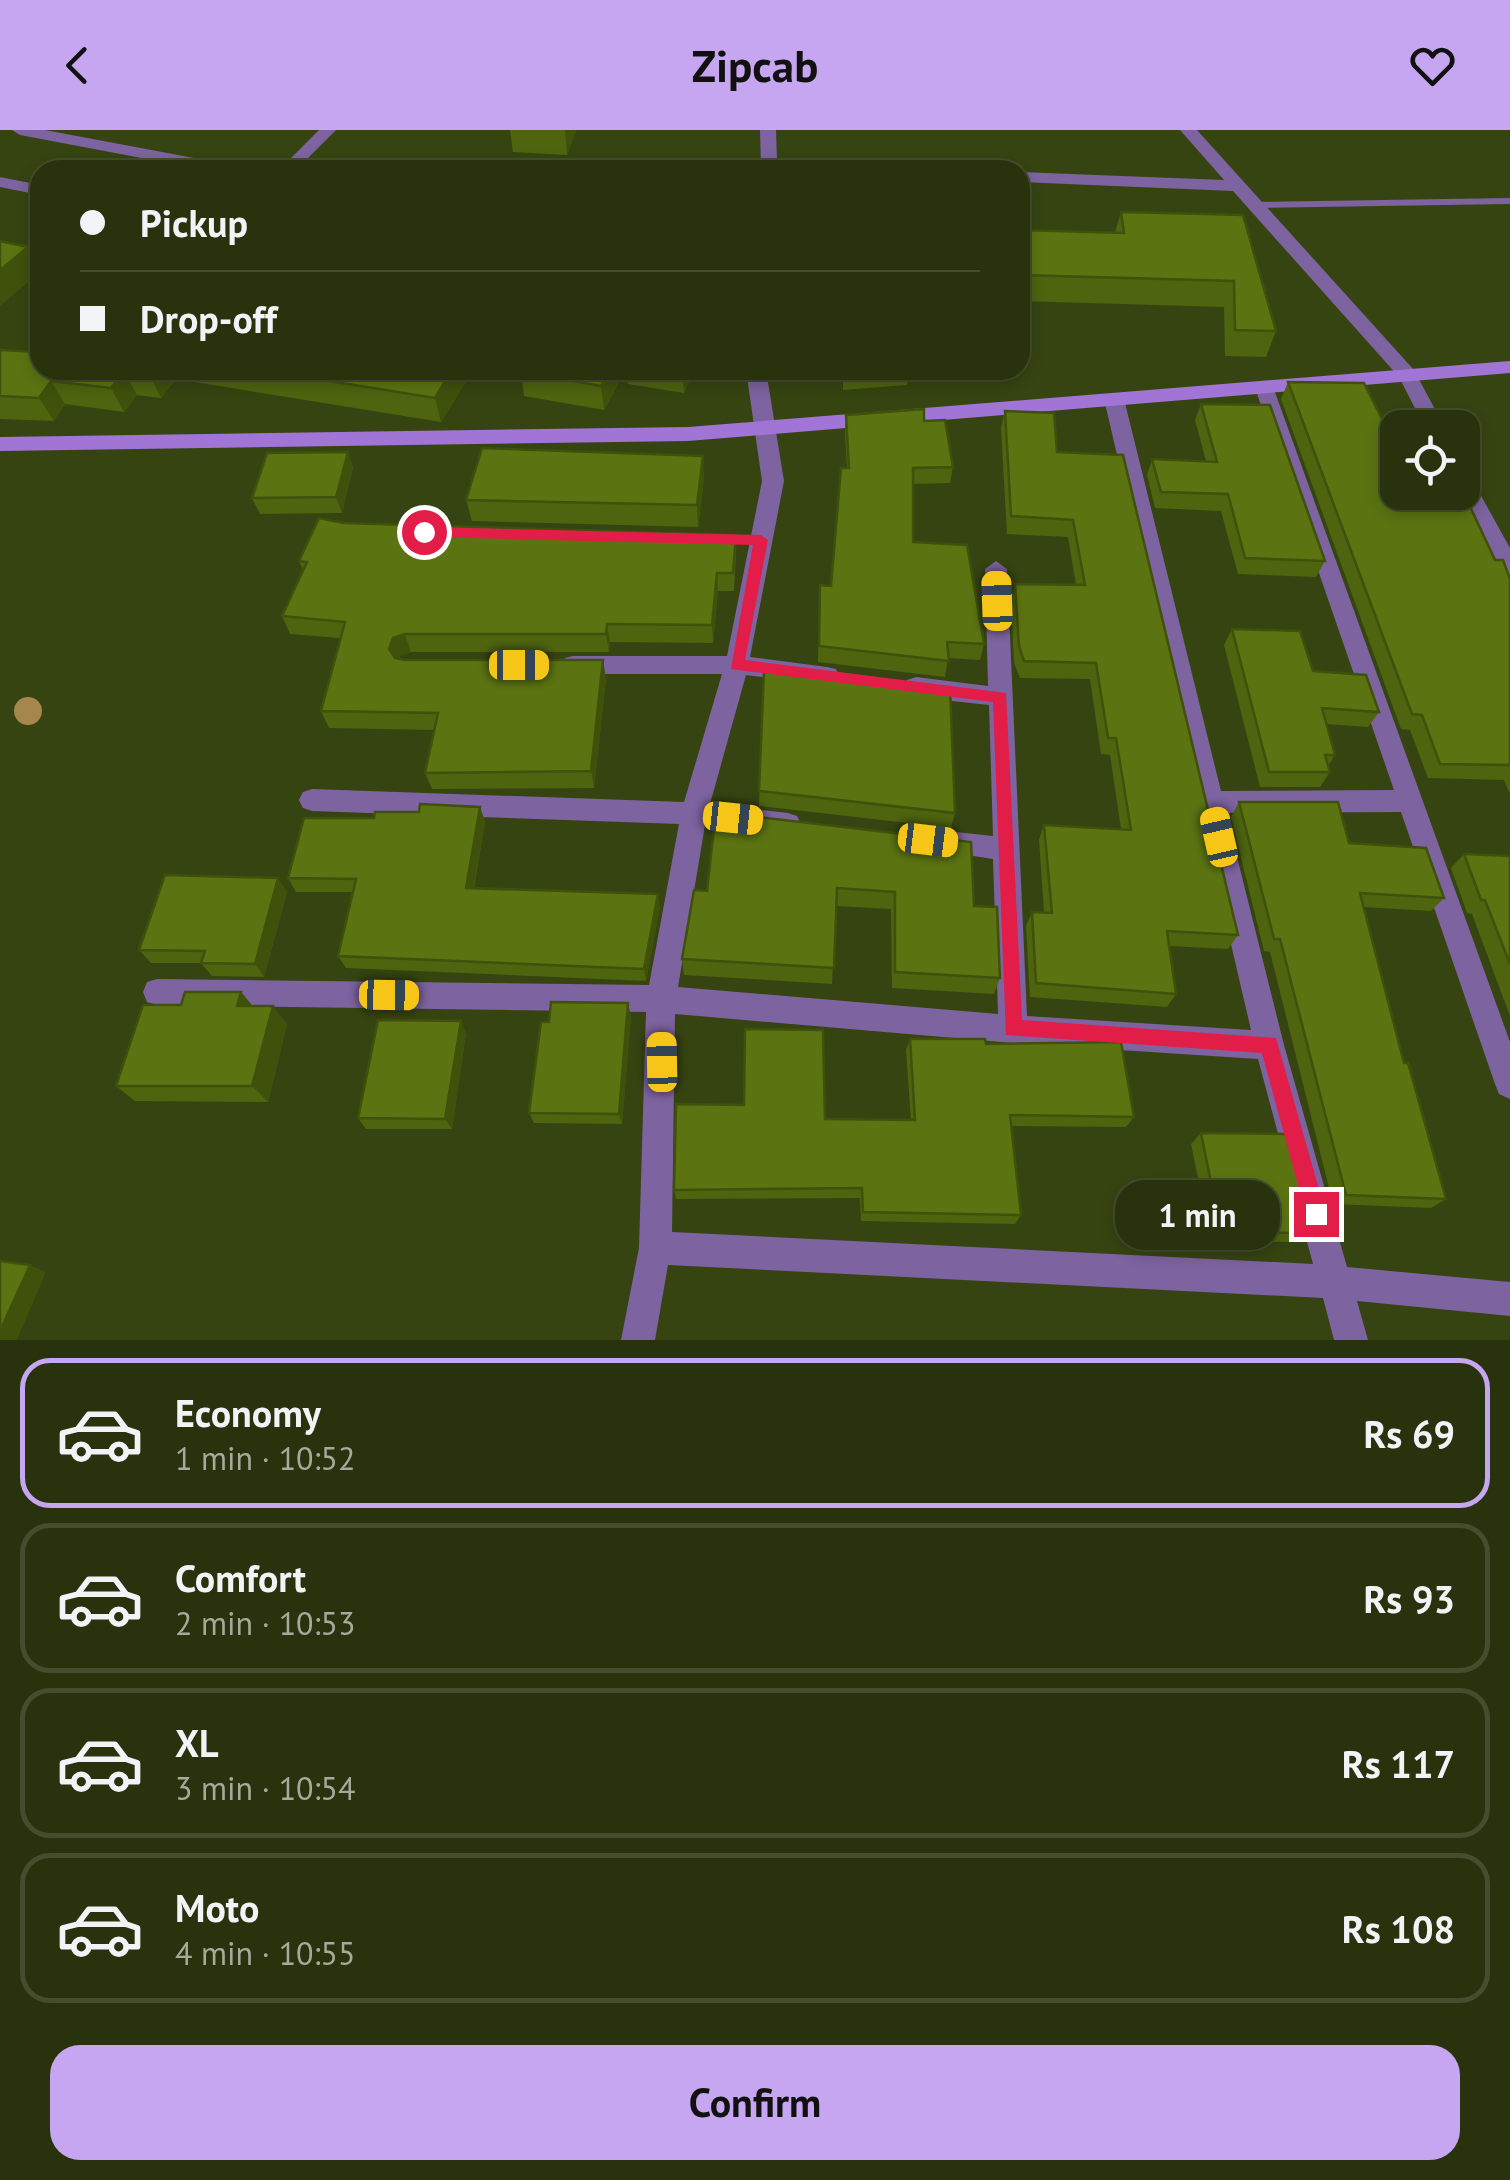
<!DOCTYPE html>
<meta charset="utf-8">
<style>
:root{--surface:#28330d;--page:#343f1b;--text:#f1f3f6;--muted:#a5aa9d;--line:#444e2e;--accent:#c6a6f0}
body{margin:0;font-family:"PT Sans",sans-serif;background:var(--page);color:var(--text);height:100vh;display:flex;flex-direction:column;font-size:38px;white-space:nowrap}
*{box-sizing:border-box;margin:0}
p{font-size:32px;color:var(--muted)}
.icon{flex:none;width:55px;height:55px;fill:none;stroke:currentColor;stroke-width:2;stroke-linecap:round;stroke-linejoin:round}
.map{position:relative;height:1210px;overflow:hidden}
.side{display:flex;flex-direction:column;background:var(--surface);flex:1}
.side>*{flex:none}
.guide{position:absolute;left:30px;top:30px;width:1000px;height:220px;border-radius:30px;box-shadow:0 5px 15px #0003,0 0 0 2px var(--line);display:grid;align-content:center;height:220px;padding:0 50px;background:var(--surface)}
.controls{position:absolute;left:1380px;top:280px;display:grid;gap:20px}
.controls a{display:grid;place-items:center;width:100px;height:100px;border-radius:20px;background:var(--surface);box-shadow:0 5px 15px #0003,0 0 0 2px var(--line);font-size:50px}
.end{position:absolute;width:45px;height:45px;margin:-22px;border:12px solid #e11d48;background:#fff;box-shadow:0 0 0 5px #fff}
.from{border-radius:50%}
.bubble{position:absolute;height:70px;border-radius:30px;background:var(--surface);box-shadow:0 5px 15px #0003,0 0 0 2px var(--line);font-size:32px;font-weight:700;line-height:70px;text-align:center}
.car{position:absolute;width:30px;height:60px;margin:-30px -15px;border-radius:12px;box-shadow:0 0 8px 2px #0007;background:linear-gradient(#f5c518 24%,#345 0 40%,#f5c518 0 76%,#345 0 86%,#f5c518 0)}
.guide b{display:flex;align-items:center;gap:35px;height:95px;font-size:38px}
.guide b+b{border-top:2px solid var(--line)}
.guide i{width:25px;height:25px;background:var(--text)}
ul{padding:18px 0 0;list-style:none}
li{display:flex;align-items:center;gap:30px;height:150px;margin:0 20px 15px;padding:0 30px;border:5px solid var(--line);border-radius:30px}
li div{flex:1}
li b{display:block;font-size:38px}
li em{font-style:normal;font-weight:700}
li.current{border-color:var(--accent)}
li>.icon{width:90px;height:90px;stroke-width:1.5}
.button{display:flex;gap:20px;margin-top:auto;padding:20px 50px}
.button a{flex:1;height:115px;border-radius:30px;background:var(--accent);color:#111;font-size:40px;font-weight:700;line-height:115px;text-align:center}
header{display:flex;justify-content:space-between;align-items:center;height:130px;padding:0 50px;background:var(--accent);color:#111;font-size:45px;font-weight:700}
.map>svg:first-child{display:block}
</style>
<header><svg class="icon" aria-label="back" viewBox="0 0 24 24"><path d="M15 5l-7 7 7 7"/></svg>Zipcab<svg class="icon" aria-label="heart" viewBox="0 0 24 24"><path d="M12 20l-8-8c-3-5 5-10 8-4 3-6 11-1 8 4z"/></svg></header>
<div class="map">
<svg width="1510" height="1210" viewBox="0 0 1510 1210">
<rect width="100%" height="100%" fill="#364411"/>
<g fill="none" stroke-linecap="round" stroke-linejoin="round">
<!-- lane -->
<path fill="#7d639f" fill-rule="evenodd" d="M1510,68V74L1255,78L1250,75L1255,72Z"/>
<!-- street -->
<path fill="#7d639f" fill-rule="evenodd" d="M12,0H45L231,35L239,40H205L20,5Z
M319,0H336L296,40H279Z
M760,0H776L777,30L866,35L874,40H761Z
M1180,0H1197L1414,240L1445,298H1425L1399,247L1233,61L1020,52V42L1224,50Z
M0,47L40,55V65L0,57Z
M746,240H766L784,351L750,527L827,537L836,539L839,546L836,553L827,555L746,545L710,674L788,683L797,686L801,694L797,702L788,705L705,695L678,857L998,884L993,729L928,719L924,711L928,703L937,700L993,706L989,575L916,567L907,564L904,557L907,550L916,547L988,556L985,439L996,431L1007,439L1027,886L1251,900L1104,269L1114,263L1124,269L1221,661L1394,660L1255,258L1265,252L1272,254L1510,912V969L1499,964L1495,954L1401,682L1226,683L1284,915L1347,1137L1510,1152V1186L1357,1171L1368,1210H1334L1323,1168L668,1135L655,1210H621L639,1118L646,882L157,875L147,872L143,862L147,852L157,849L649,855L679,694L312,681L303,678L299,670L303,662L312,659L684,672L722,544H573L565,542L561,535L565,528L573,526H727L762,351ZM675,884L1013,913L1258,929L1313,1134L672,1102Z
M1462,342L1469,344L1510,418V447L1502,445L1459,362H1462Z"/>
<!-- secondary -->
<path fill="#a175d5" fill-rule="evenodd" d="M1510,231V243L688,311L0,321V307L688,297Z"/>
</g>
<!-- trees -->
<circle fill="#a5874e" cx="28" cy="581" r="14"/>
<!-- wall -->
<path fill="#4e640f" d="M510,0H576L567,25L513,22Z
M1121,82L1243,85L1276,201L1266,227L1225,226L1224,177L1020,171V100L1115,103Z
M0,220L40,240H473L441,292L176,249L161,268L137,265L124,282L65,274L54,291L0,289Z
M521,240H626L604,280L524,266Z
M626,240H694L684,263L628,254Z
M843,240H909L907,255L843,260Z
M1288,252L1398,362L1472,370L1469,375L1495,430L1510,449V664L1504,650L1428,648L1410,600L1401,599L1281,269Z
M1201,274L1325,431L1316,447L1238,444L1221,381L1155,378L1147,345L1152,329L1206,331L1195,290Z
M1005,281L1057,322L1238,805L1228,819L1169,816L1176,864L1167,877L1030,867L1026,796L1032,782H1044L1039,710L1044,695L1121,699L1110,625L1101,624L1090,549L1020,548L1014,533L1011,471L1015,454L1076,455L1068,407L1007,404L1001,298Z
M846,285L924,291L953,337L950,353L913,354V412L984,514L980,530L948,528L945,547L818,532L819,471L831,456L847,338L845,302Z
M348,322L353,338L342,383L260,384L252,368Z
M704,348L698,397L472,391L466,370Z
M343,393L736,424L734,461H718L713,513L610,512L609,522H411L400,526L399,529L405,530L606,548L594,658L432,659L425,643L434,600L329,598L321,581L340,508L290,504L282,486L303,440L299,431Z
M1232,499L1313,541L1379,582L1368,597L1326,594L1335,625L1328,636L1330,642L1320,657H1260L1224,515Z
M764,542L955,683L951,698L759,676Z
M1239,672L1349,713L1444,768L1431,781L1364,777L1404,933L1446,1069L1431,1078L1333,1074L1270,822L1264,821L1231,687Z
M485,691L474,758L660,777L646,851L346,838L338,826L353,762H296L288,748Z
M757,700L974,776L1000,848L994,864L892,858L891,779L836,776L832,854L684,845L682,829L707,761Z
M1464,724L1510,726V886L1472,784L1467,783L1451,738Z
M287,762L264,847L212,846L201,833H151L139,820Z
M241,862L252,876L287,894L268,972L135,971L116,956L181,875Z
M631,886L622,994L534,993L529,983L549,892Z
M466,903L452,999H366L358,988Z
M910,909L986,914L1134,987L1126,997L1011,996L1021,1085L1015,1094L861,1091L860,1068L676,1069L674,1060L825,989L911,990L906,920Z
M1201,1003L1304,1063L1301,1066L1310,1103L1298,1112L1211,1111L1191,1014Z"/>
<!-- shaded-wall -->
<path fill="#40510c" d="M565,0H576L567,25Z
M28,117L40,142L0,176V140Z
M153,240H172L176,249L161,268L149,244Z
M452,240H473L441,292L435,268Z
M610,240H626L604,280L601,256Z
M686,240H694L684,263L683,246Z
M124,241L137,265L124,282L111,258Z
M51,251L65,274L54,291L39,268Z
M348,322L353,338L342,383L336,367Z
M703,326L704,348L698,397L697,375Z
M717,443L718,461L713,513L712,495Z
M607,494L610,512L609,522L606,504Z
M405,504L411,522L400,526L396,537L389,519L393,508Z
M603,530L606,548L594,658L591,641Z
M480,677L485,691L471,772L466,758Z
M278,748L287,762L264,847L255,834Z
M658,764L660,777L646,851L644,839Z
M241,862L256,880L237,876Z
M628,873L631,886L622,994L619,984Z
M273,876L287,894L268,972L252,956Z
M461,891L466,903L452,999L445,989Z
M30,1135L46,1142L17,1210H0V1201Z"/>
<!-- building -->
<path fill="#5b7411" stroke="#40510c" stroke-width="2.5" d="M809,39L866,40H809Z
M1121,82L1243,85L1276,201L1235,200L1234,151L1020,145V100L1124,103Z
M0,111L28,117L0,140Z
M0,220L40,222V240H153L149,244L124,241L111,258L51,251L39,268L0,266Z
M260,240H452L435,268Z
M521,240H610L601,256L520,241Z
M641,240H686L683,246Z
M1288,252L1364,253L1398,321V362H1462V350L1472,370H1467L1495,430H1503L1510,449V635L1440,634L1422,585L1412,584Z
M1201,274L1270,275L1325,431L1245,428L1228,364L1161,362L1152,329L1217,332Z
M924,279V291L945,290L953,337L913,338V412L967,415L984,514L947,512L949,531L819,516L820,455L831,456L841,338H849L846,285Z
M1005,281L1054,283L1057,322L1123,325L1238,805L1167,801L1176,864L1036,853L1032,782L1052,783L1044,695L1131,700L1116,608H1108L1096,533L1024,531L1019,516L1015,454L1085,455L1073,390L1011,386Z
M482,318L703,326L697,375L466,370Z
M348,322L336,367L252,368L267,323Z
M319,388L343,393L736,405L733,443H717L712,495L607,494L606,504H405L393,508L389,519L395,528L405,530H603L591,641L425,643L438,583L321,581L345,492L282,486L307,432L299,431Z
M1232,499L1300,501L1313,541L1366,545L1379,582L1322,578L1335,625H1325L1330,642H1269Z
M764,542H818L950,558L955,683L759,661Z
M1239,672H1338L1349,713L1426,718L1444,768L1360,763L1404,933H1408L1446,1069L1346,1065L1280,809H1274Z
M420,674L480,677L466,758L658,764L644,839L338,826L356,749L288,748L304,688H374L375,682H419Z
M758,687L971,712L974,776L997,777L1000,848L895,842V762L837,758L834,838L682,829L694,760L707,761L714,698L757,700Z
M1464,724L1510,726V834L1485,770H1481Z
M165,745L278,748L255,834L201,833L205,821L139,820Z
M185,862H241L237,876H273L252,956H116L143,875H181Z
M551,872L628,873L619,984L529,983L541,892H549Z
M378,890L461,891L445,989L358,988Z
M745,899L823,900L825,989L915,990L910,909H985L986,914L1121,912L1134,987L1010,985L1021,1085L863,1082L862,1058L674,1060L676,974L744,975Z
M1201,1003L1288,1004L1304,1063H1300L1310,1103L1221,1102Z
M0,1131L30,1135L0,1201Z"/>
<!-- route -->
<path fill="#e11d48" d="M424,397L761,405L768,410L745,530L1006,563L1022,890L1276,908L1326,1084L1323,1092L1316,1095L1309,1092L1306,1084L1262,923L1006,905L993,572L731,539L753,415L424,407L417,402Z"/>
</svg>
<div class="controls">
<a><svg class="icon" aria-label="locate" viewBox="0 0 24 24"><circle cx="12" cy="12" r="6"/><path d="M12 2v4M12 18v4M2 12h4M18 12h4"/></svg></a>
</div>
<i class="end from" style="left:424px;top:402px"></i>
<i class="end" style="left:1316px;top:1084px"></i>
<div class="bubble" style="left:1115px;top:1050px;width:165px">1 min</div>
<i class="car" style="left:997px;top:471px;rotate:358deg"></i>
<i class="car" style="left:519px;top:535px;rotate:90deg"></i>
<i class="car" style="left:733px;top:688px;rotate:96deg"></i>
<i class="car" style="left:1219px;top:707px;rotate:347deg"></i>
<i class="car" style="left:928px;top:710px;rotate:97deg"></i>
<i class="car" style="left:389px;top:865px;rotate:91deg"></i>
<i class="car" style="left:662px;top:932px;rotate:359deg"></i>
<div class="guide">
<b><i class="from"></i>Pickup</b>
<b><i></i>Drop-off</b>
</div>
</div>
<section class="side">
<ul>
<li class="current"><svg class="icon" aria-label="car" viewBox="0 0 24 24"><path d="M5 17H2v-5l4-1 3-4h7l3 4 3 1v5h-3M9 17h6M6 11h13"/><circle cx="7" cy="17" r="2"/><circle cx="17" cy="17" r="2"/></svg><div><b>Economy</b><p>1 min · 10:52</p></div><em>Rs 69</em></li>
<li><svg class="icon" aria-label="car" viewBox="0 0 24 24"><path d="M5 17H2v-5l4-1 3-4h7l3 4 3 1v5h-3M9 17h6M6 11h13"/><circle cx="7" cy="17" r="2"/><circle cx="17" cy="17" r="2"/></svg><div><b>Comfort</b><p>2 min · 10:53</p></div><em>Rs 93</em></li>
<li><svg class="icon" aria-label="car" viewBox="0 0 24 24"><path d="M5 17H2v-5l4-1 3-4h7l3 4 3 1v5h-3M9 17h6M6 11h13"/><circle cx="7" cy="17" r="2"/><circle cx="17" cy="17" r="2"/></svg><div><b>XL</b><p>3 min · 10:54</p></div><em>Rs 117</em></li>
<li><svg class="icon" aria-label="car" viewBox="0 0 24 24"><path d="M5 17H2v-5l4-1 3-4h7l3 4 3 1v5h-3M9 17h6M6 11h13"/><circle cx="7" cy="17" r="2"/><circle cx="17" cy="17" r="2"/></svg><div><b>Moto</b><p>4 min · 10:55</p></div><em>Rs 108</em></li>
</ul>
<div class="button"><a>Confirm</a></div>
</section>
